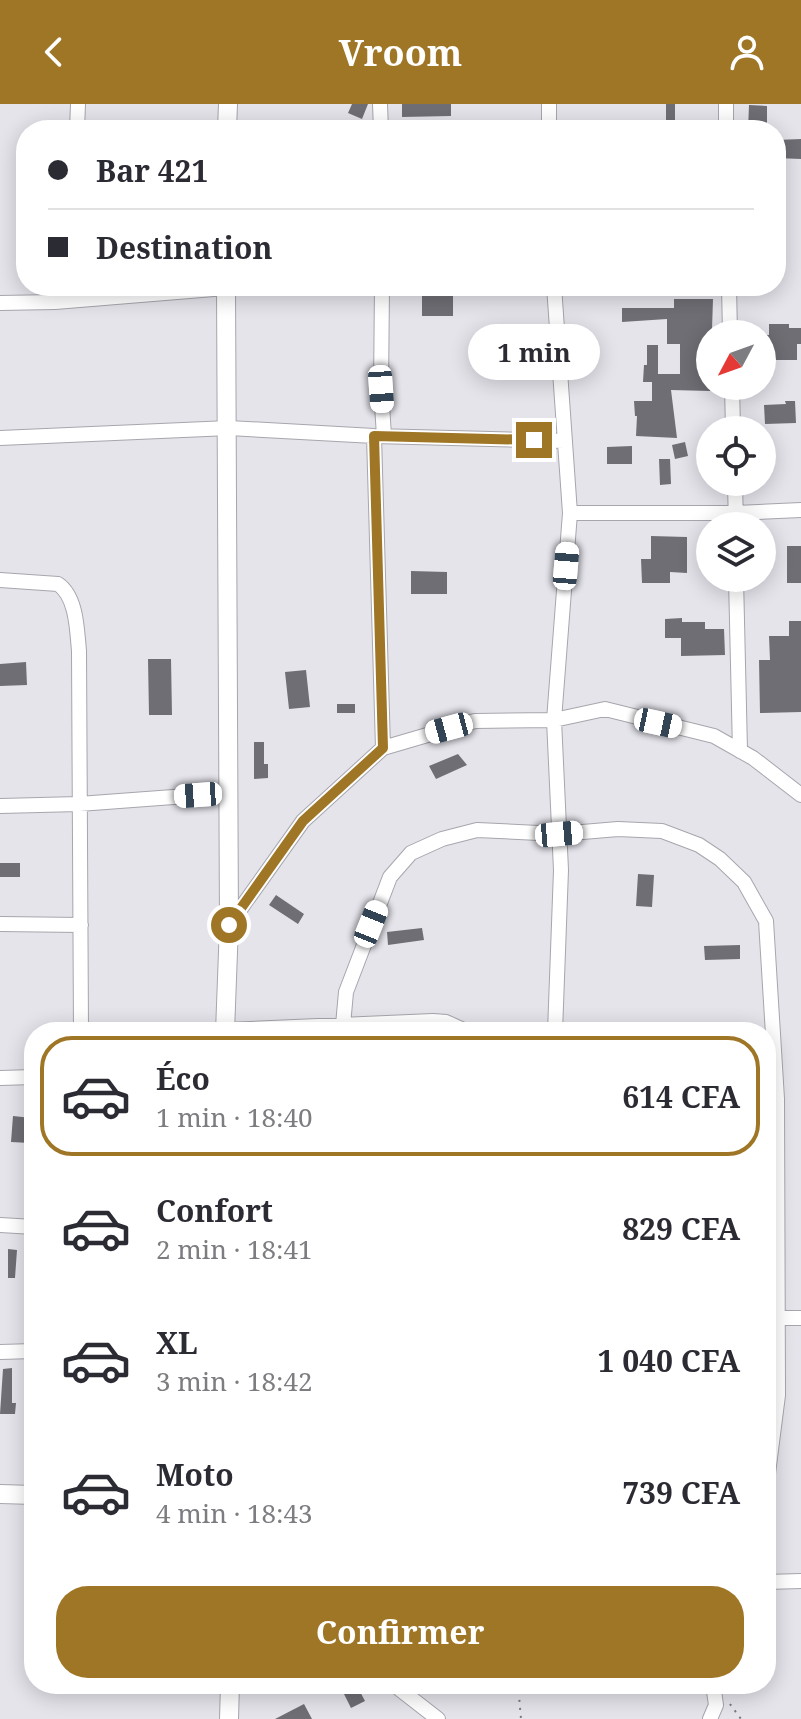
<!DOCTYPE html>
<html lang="fr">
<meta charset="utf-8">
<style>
:root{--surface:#fff;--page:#f2f2f3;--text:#2b2b33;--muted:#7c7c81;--line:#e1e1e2;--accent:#9f7625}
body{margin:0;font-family:"Noto Serif",serif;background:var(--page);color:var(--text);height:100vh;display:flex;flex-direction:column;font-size:30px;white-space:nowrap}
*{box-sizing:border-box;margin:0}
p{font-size:26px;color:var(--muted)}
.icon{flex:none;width:44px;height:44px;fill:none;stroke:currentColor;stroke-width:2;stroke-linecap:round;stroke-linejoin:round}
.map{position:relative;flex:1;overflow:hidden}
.side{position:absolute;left:24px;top:918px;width:752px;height:672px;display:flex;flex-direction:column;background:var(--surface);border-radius:32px;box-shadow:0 4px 20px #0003}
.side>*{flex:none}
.banner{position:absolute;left:16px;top:16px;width:770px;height:176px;border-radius:32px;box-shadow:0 4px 20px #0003;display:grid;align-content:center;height:176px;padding:0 32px;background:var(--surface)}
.needle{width:52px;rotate:229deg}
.fabs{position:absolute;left:696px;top:216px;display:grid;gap:16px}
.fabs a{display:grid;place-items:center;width:80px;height:80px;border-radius:50%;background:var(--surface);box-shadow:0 4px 20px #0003;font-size:40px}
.end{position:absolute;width:36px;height:36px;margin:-18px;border:10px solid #9f7625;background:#fff;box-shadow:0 0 0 4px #fff}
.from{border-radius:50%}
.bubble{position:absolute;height:56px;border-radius:28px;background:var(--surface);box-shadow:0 4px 20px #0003;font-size:26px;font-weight:700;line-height:56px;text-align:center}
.car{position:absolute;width:24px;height:48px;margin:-24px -12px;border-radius:10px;box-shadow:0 0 6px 2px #0007;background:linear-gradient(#fff 24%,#345 0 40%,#fff 0 76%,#345 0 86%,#fff 0)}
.banner b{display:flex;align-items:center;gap:28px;height:76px;font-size:30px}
.banner b+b{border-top:2px solid var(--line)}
.banner i{width:20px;height:20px;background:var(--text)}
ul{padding:14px 0 0;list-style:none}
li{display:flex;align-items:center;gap:24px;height:120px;margin:0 16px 12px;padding:0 16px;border:4px solid transparent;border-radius:32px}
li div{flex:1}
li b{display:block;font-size:30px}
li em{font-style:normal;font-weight:700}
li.on{border-color:var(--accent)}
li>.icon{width:72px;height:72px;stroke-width:1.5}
.primary-button{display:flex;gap:16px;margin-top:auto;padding:16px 32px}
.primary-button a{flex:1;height:92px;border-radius:32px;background:var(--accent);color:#fff;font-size:32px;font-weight:700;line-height:92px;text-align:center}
header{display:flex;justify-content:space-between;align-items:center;height:104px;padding:0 32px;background:var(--accent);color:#fff;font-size:36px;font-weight:700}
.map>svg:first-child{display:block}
</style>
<header><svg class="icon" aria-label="back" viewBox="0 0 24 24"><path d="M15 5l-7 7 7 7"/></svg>Vroom<svg class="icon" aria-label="person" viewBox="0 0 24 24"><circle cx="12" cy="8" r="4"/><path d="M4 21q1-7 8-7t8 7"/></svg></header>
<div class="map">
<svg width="801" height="1615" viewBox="0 0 801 1615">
<rect width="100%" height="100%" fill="#e5e4eb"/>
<!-- building -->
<path fill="#6f6e74" d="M352,0H368L362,15L348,9Z
M402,0H451V12L402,13Z
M666,0H675V26H666Z
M749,1L767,2V26H748Z
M801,35V55L776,54V36Z
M422,182H453V212H422Z
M674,195H713L710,287L671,286L677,334L636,332L637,312H635L634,297H652V278H643L644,261H647V241H658V270H680V240H667V215L622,218V204H674Z
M769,220H789V224H801V240H797V256H762V231H769Z
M785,297H795L796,319L765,320L764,301L786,300Z
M685,338L688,352L675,355L672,341Z
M632,342V360H607V343Z
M659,355H670L671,380L660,381Z
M651,432L687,433V469L670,468V479H642L641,455H651Z
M787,442H801V479H787Z
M411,467L447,468V490H411Z
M682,514V518H705V525H724L725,551L681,552V534H665V515Z
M789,517H801V608L760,609L759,556H770L769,532H789Z
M148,555H171L172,611H149Z
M26,558L27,581L0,582V560Z
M306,566L310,603L289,605L285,568Z
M337,600H355V609H337Z
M254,638H264V660H268V674L254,675Z
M458,650L467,661L436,675L429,662Z
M0,759H20V773H0Z
M638,770L654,771L652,803L636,802Z
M276,791L304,810L298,820L269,801Z
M422,824L424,836L388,841L387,828Z
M740,841V855L705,856L704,842Z
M13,1012L32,1014L30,1039L11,1038Z
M8,1145L17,1146L15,1174H8Z
M12,1264V1299H16L15,1310H0L3,1265Z
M348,1580H356L365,1597L351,1604L341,1584Z
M304,1600L312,1615H275Z"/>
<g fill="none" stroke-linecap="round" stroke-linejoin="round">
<!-- minor casing -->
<g stroke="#a7a6ad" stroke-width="16">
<path id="minor" d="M380,0L381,26
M549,0V26
M726,0V26
M77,26L78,0
M382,182L381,285L384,332
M554,182L570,409L554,616L561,766L555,928
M729,182L730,230
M0,199L55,198L226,184
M732,282L733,326
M374,332L383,644
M0,334L229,324L374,332L564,337
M735,378L736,422
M570,409H736L801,406
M736,474L740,647
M0,476L58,480C77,493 77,527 79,547L81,928
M0,702L79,700L227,689
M0,820L81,821
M229,821L303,717L383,644L475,617L554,616L605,605L714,632L753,654L801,691
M343,921L346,888L390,773L411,749L442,735L477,726L559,730L618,725L662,727L699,741L720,755L744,778L766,817L777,995L778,1291L766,1385
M225,926L433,917L446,918L468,928
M0,974L34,973
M0,1121L34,1123
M766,1213L801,1214
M0,1248L34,1247
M766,1478L801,1477
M393,1580L438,1615
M710,1615L716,1601L713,1580"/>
</g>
<!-- tertiary casing -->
<g stroke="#a7a6ad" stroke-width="20">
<path id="tertiary" d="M227,26L228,0
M225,928L229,821L226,182
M0,1390L34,1391
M229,1615L230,1580"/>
</g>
<!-- path -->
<path stroke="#79797d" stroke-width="2" stroke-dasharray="2 6" stroke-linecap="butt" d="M518,1580L521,1615
M730,1600L741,1615"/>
<!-- minor -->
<use href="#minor" stroke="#fff" stroke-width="14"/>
<!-- tertiary -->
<use href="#tertiary" stroke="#fff" stroke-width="18"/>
</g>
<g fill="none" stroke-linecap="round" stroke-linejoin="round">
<!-- route -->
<path stroke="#9f7625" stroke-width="10" d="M229,821L303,717L383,644L374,332L534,336"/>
</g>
</svg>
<div class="fabs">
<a><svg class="needle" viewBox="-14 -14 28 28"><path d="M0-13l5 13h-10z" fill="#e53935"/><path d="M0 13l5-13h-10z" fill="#7c7c81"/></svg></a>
<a><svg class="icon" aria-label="locate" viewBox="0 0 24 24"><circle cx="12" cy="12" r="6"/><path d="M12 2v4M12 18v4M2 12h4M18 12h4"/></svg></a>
<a><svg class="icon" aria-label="layers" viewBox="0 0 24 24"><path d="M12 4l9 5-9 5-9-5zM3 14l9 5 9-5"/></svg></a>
</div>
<i class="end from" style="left:229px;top:821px"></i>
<i class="end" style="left:534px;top:336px"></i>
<div class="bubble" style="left:468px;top:220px;width:132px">1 min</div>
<i class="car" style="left:381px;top:285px;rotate:176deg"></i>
<i class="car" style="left:566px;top:462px;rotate:5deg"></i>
<i class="car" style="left:658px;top:619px;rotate:102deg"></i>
<i class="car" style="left:449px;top:624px;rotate:255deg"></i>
<i class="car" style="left:198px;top:691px;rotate:266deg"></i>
<i class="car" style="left:559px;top:730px;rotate:85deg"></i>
<i class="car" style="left:371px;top:820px;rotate:22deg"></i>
<div class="banner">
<b><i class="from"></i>Bar 421</b>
<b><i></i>Destination</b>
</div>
<section class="side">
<ul>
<li class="on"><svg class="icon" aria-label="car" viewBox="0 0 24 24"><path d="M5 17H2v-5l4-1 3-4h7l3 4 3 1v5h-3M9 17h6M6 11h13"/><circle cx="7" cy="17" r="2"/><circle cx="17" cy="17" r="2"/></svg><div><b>Éco</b><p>1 min · 18:40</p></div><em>614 CFA</em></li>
<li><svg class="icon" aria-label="car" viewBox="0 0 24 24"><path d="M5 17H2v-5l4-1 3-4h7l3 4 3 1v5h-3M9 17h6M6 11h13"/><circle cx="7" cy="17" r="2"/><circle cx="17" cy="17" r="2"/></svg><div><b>Confort</b><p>2 min · 18:41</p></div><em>829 CFA</em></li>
<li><svg class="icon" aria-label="car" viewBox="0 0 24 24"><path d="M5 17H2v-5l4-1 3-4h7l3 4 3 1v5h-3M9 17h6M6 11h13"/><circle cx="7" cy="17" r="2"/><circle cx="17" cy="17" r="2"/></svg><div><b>XL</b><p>3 min · 18:42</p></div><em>1 040 CFA</em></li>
<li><svg class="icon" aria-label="car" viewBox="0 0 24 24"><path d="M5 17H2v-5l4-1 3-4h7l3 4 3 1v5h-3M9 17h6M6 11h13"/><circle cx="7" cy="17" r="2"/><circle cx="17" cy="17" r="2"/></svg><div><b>Moto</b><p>4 min · 18:43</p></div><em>739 CFA</em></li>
</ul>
<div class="primary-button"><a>Confirmer</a></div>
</section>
</div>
